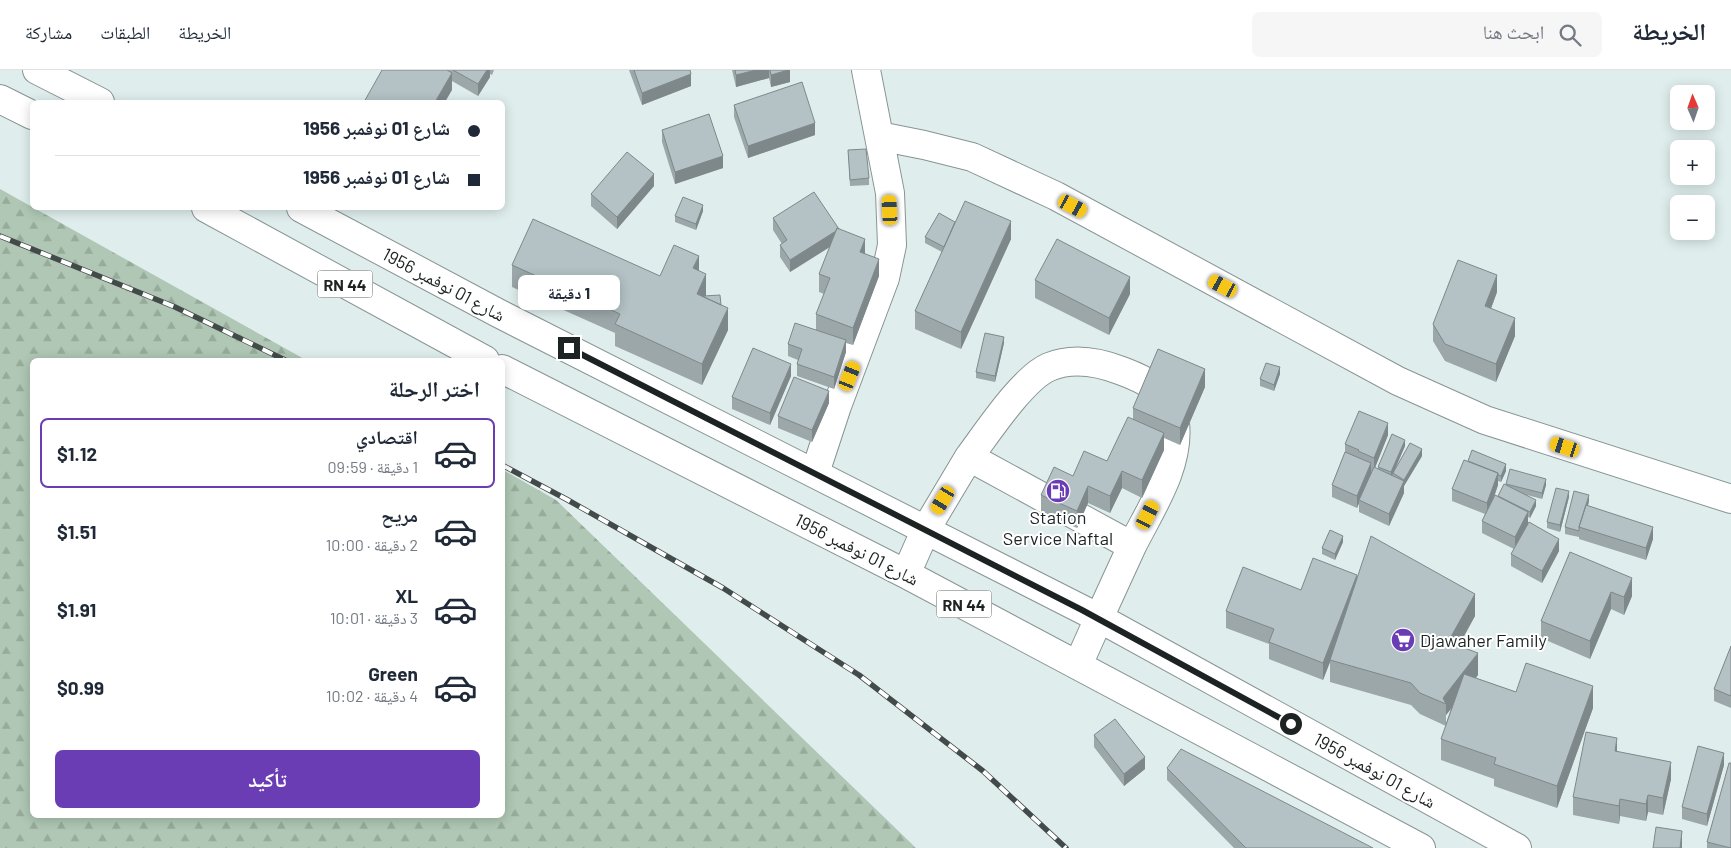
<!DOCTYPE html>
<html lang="ar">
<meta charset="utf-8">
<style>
:root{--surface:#fff;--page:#f6f6f7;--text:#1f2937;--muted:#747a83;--line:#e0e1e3;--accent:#6b3db4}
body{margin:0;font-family:Barlow,"Noto Naskh Arabic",sans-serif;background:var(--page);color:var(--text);direction:rtl;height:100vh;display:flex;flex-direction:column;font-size:19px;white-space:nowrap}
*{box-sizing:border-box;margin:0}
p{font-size:16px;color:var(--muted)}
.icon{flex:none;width:28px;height:28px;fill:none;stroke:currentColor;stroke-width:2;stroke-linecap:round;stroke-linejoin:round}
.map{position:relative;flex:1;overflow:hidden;direction:ltr}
.drawer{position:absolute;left:30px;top:288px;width:475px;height:460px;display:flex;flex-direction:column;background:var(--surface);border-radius:8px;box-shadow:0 2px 12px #0003;direction:rtl}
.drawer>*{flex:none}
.guide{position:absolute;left:30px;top:30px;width:475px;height:110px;border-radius:8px;box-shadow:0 2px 12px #0003;direction:rtl;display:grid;align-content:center;height:110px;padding:0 25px;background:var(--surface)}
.needle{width:32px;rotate:358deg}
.controls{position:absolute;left:1670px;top:15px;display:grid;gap:10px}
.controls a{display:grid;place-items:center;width:45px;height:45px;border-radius:8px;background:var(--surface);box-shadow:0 2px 12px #0003;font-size:25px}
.end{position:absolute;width:22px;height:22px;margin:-11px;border:6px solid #1d2222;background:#fff;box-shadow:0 0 0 2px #fff}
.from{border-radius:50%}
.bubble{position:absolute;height:35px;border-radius:8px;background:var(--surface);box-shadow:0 2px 12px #0003;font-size:16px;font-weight:700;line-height:35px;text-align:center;direction:rtl}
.car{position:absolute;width:15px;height:30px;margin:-15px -8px;border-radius:6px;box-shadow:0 0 4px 1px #0007;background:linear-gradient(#f5c518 24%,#345 0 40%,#f5c518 0 76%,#345 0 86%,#f5c518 0)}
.guide b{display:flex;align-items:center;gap:18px;height:48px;font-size:19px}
.guide b+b{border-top:1px solid var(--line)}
.guide i{width:12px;height:12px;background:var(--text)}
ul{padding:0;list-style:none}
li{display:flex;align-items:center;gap:15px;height:70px;margin:0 10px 8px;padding:0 15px;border:2px solid transparent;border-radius:8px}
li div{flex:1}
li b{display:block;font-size:19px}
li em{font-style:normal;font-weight:700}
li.on{border-color:var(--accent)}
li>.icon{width:45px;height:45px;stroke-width:1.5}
h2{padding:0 25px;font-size:22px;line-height:60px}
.action{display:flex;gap:10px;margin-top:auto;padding:10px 25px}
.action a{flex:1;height:58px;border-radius:8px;background:var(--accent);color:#fff;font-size:20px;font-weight:700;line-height:58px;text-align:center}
header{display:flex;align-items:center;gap:30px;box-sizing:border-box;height:70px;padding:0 25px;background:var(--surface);border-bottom:1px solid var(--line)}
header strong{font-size:24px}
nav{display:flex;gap:28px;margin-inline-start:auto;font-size:18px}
.search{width:350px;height:45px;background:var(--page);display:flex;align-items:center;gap:12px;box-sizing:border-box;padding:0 18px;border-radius:8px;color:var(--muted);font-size:19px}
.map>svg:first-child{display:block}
</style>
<header>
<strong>الخريطة</strong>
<div class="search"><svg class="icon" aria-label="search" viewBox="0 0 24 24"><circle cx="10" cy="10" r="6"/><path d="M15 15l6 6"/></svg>ابحث هنا</div>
<nav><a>الخريطة</a><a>الطبقات</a><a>مشاركة</a></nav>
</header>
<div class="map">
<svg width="1731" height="778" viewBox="0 0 1731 778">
<defs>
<pattern id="forest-firs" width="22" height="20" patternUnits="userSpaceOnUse" patternTransform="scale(1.25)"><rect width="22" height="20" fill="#afc7b4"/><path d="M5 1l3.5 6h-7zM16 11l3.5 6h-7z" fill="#96ab9a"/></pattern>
</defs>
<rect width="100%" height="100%" fill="#dfeeed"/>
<!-- forest -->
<path fill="url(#forest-firs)" d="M0,119L306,290H32V745H502L503,400L556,430L916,778H0Z"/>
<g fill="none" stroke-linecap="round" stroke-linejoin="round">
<!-- minor casing -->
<g stroke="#879493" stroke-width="30">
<path id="minor" d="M879,66L924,75L972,87L1056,126L1398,311L1485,350L1731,429
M969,387C987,363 1023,308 1049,297C1073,287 1099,292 1122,301C1141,308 1165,319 1174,338C1175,342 1175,349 1175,353C1180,396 1151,438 1132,476
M815,403L837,336L885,208L892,175L890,123L866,0
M926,459L969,387L1132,476L1099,548"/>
</g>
<!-- major casing -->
<g stroke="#879493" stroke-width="30">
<path id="major" d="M37,0L100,32
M0,29L32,45
M206,138L485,290
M301,138L498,243L1099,548L1517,778
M502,299L906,504L1421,778
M906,504L926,459
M1078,595L1099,548"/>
</g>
<!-- minor -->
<use href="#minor" stroke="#fff" stroke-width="28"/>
<!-- major -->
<use href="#major" stroke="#fff" stroke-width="28"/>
<!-- rail casing -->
<g stroke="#434a4a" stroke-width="5.5">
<path id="rail" d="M0,166L175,237L285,290
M502,395L566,429L723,518L859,605L983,701L1066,778"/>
</g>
<!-- rail -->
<use href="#rail" stroke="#fff" stroke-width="4" stroke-dasharray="11" stroke-linecap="butt"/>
</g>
<!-- wall -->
<path fill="#9ba7a9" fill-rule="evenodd" d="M382,0H494L492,5L490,4V7L478,26L452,11V20Z
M629,0H690L691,16L642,35Z
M732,0H790V12L771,17L769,8L736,17Z
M734,35L815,65L748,88L734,47Z
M662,60L723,98L675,114L662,72Z
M848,80L869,108V115L850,116Z
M654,116L617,159L591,136V124Z
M703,141L696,160L675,152V146Z
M773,148L839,159L865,183L879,206L853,275L846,273V282L834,319L797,306V294L798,290L788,286V274L816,260V244L824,224L819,222V204L830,177L790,202L780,187V175L782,174L773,160Z
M955,152L1011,169L961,279L915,259V241L942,182L925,173V167Z
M512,195L660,206L699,201L706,226L721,235L728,260L702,315L615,276V263L512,217Z
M1035,210L1130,224L1109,265L1035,228Z
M1497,222L1491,239L1515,266L1496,312L1445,291L1433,271V254Z
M1004,273L995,312L976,308V302Z
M1280,304L1274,321L1260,316V309Z
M791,306L770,355L732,339V327Z
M1205,317L1180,375L1164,368V380L1142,428L1122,418L1110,443L1088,433L1077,458L1041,442V425L1073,406L1107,391L1133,349V338Z
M829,333L812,372L778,358V346Z
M1388,365L1375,398L1378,399V397L1405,376L1394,402L1422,386L1404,416V423L1389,456L1359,442V433L1357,438L1332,427V415L1345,382V374Z
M1468,392L1506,401L1501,412L1498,411V415L1494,428L1498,427L1506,415V414L1546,415L1542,429L1527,425L1536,436L1530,448L1528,447V454L1559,481L1542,513L1511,496V484L1514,479L1482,463V451L1485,444L1452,431V419Z
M1569,427L1560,462L1547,458V452Z
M1589,431L1588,436L1653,469L1646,490L1579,469V467L1565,464V457Z
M1343,472L1335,490L1322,484V478Z
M1570,482L1632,526L1624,545L1611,539L1590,589L1541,568V551Z
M1357,508L1475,546L1459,576L1478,605L1476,608L1516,622L1593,638L1557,738L1494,716V709L1441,690V669L1446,656L1420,644L1411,635L1330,612V592L1323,610L1269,589V574L1226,558V541L1301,520ZM1451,639L1446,653V645Z
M1731,576V638L1714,631V619Z
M1094,665L1145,699L1124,716L1094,677Z
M1617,681L1671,709L1663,745L1648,742L1646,751L1620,746L1619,754L1573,745V727Z
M1724,695L1707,756L1682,749V737Z
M1167,698L1373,778H1234L1167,710Z
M1707,772L1731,778H1707Z"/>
<!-- shaded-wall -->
<path fill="#7e888a" d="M487,0H490V7L478,26V14Z
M756,0H769V8L736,17V5Z
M788,0H790V12L771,17V5Z
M452,3V20L445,32H435Z
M691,4V16L642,35V23Z
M815,53V65L748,88V76Z
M723,86V98L675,114V102Z
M654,104V116L617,159V147Z
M703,135V141L696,160V154Z
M1011,151V169L961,279V262Z
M839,159V171L790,202V190Z
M865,169V186L860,182Z
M699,186V208L693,198Z
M879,189V206L853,275V258Z
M706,204V226L704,232L697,224Z
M1497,205V222L1485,254V236Z
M1130,207V224L1109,265V248Z
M728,238V260L702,315V294Z
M1515,248V266L1496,312V294Z
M1004,267V273L995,312V306Z
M846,270V282L834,319V307Z
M791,294V306L770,355V343Z
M1280,297V304L1274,321V315Z
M1205,299V317L1180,375V358Z
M829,321V333L812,372V360Z
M1388,353V365L1374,400V388Z
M1164,363V380L1142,428V410Z
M1405,370V376L1391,408V402Z
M1422,379V386L1404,416V410Z
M1371,393V405L1359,430V433L1357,438V426Z
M1506,394V401L1501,412V406Z
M1122,401V418L1110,443V426Z
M1498,403V415L1487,445V433Z
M1546,409V415L1542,429V423Z
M1404,411V423L1389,456V444Z
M1088,416V433L1077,458V441Z
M1569,421V427L1560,462V455Z
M1589,425V431L1582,458L1580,457Z
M1536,430V436L1530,448V442Z
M1528,442V454L1515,479V467Z
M1653,457V469L1646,490V478Z
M1343,466V472L1335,490V484Z
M1559,469V481L1542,513V501Z
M1357,505V522L1323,610V593Z
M1632,508V526L1624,545V527Z
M1611,522V539L1590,589V571Z
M1475,524V546L1448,594V572Z
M1478,583V605L1446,645V634L1443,628Z
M1593,616V638L1557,738V716Z
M1617,668V686L1615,681Z
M1724,683V695L1707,756V744Z
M1145,687V699L1124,716V704Z
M1671,692V709L1663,745V728Z
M1648,725V742L1646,751V734Z
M1620,729V746L1619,754V736Z
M1682,761V778H1680Z"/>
<!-- building -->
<path fill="#b4c2c5" stroke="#7e888a" d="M382,0H447L452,3L435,32H364Z
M453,0H487L478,14Z
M634,0H690L691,4L642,23Z
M735,0H756L736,5Z
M770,0H788L771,5Z
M802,12L815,53L748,76L734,35Z
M709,44L723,86L675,102L662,60Z
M866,79L869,108L850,110L848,80Z
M627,82L654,104L617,147L591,124Z
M814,122L839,159L837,158L836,161L790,190L780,175L787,170L773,148Z
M683,127L703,135L696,154L675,146Z
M965,131L1011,151L961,262L915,241Z
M939,143L955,152L944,177L925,167Z
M533,149L660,206L674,175L699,186L693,198L706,204L697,224L728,238L702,294L615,254L620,244L512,195Z
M837,158L865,169L860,182L879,189L853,258L816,244L830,208L819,204Z
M1057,169L1130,207L1109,248L1035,210Z
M1458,190L1497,205L1485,236L1515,248L1496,294L1445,274L1433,254Z
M720,225L721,235L704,227V226Z
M795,253L846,270L834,307L797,294L802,279L788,274Z
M985,263L1004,267L995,306L976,302Z
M753,278L791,294L770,343L732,327Z
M1158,279L1205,299L1180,358L1133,338Z
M1266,293L1280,297L1274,315L1260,309Z
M794,307L829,321L812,360L778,346Z
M1359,341L1388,353L1374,388L1358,381L1359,380L1345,374Z
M1128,347L1164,363L1142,410L1122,401L1110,426L1088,416L1077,441L1041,425L1054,397L1073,406L1084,381L1107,391Z
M1392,364L1405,370L1391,402L1378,397Z
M1410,373L1422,379L1404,410L1393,403Z
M1472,380L1506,394L1501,406L1498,405V403L1468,391Z
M1345,382L1371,393L1357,426L1332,415Z
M1464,390L1498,403L1487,433L1452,419Z
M1374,397L1404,411L1389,444L1359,430Z
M1510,399L1546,409L1542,423L1506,414Z
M1504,414L1536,430L1530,442L1498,426Z
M1556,418L1569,421L1560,455L1547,452Z
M1574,421L1589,425L1579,457V461L1565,457Z
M1495,425L1528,442L1515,467L1482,451Z
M1586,435L1653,457L1646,478L1579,457Z
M1529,452L1559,469L1542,501L1511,484Z
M1330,460L1343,466L1335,484L1322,478Z
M1371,466L1475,524L1448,572L1478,583L1443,628L1446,634L1420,623L1411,613L1330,590Z
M1570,482L1632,508L1624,527L1611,522L1590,571L1541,551Z
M1313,488L1357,505L1323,593L1269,572L1274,559L1226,541L1243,497L1301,520Z
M1731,576V626L1714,619Z
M1526,593L1593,616L1557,716L1494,694L1496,688L1441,669L1464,604L1516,622Z
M1115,649L1145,687L1124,704L1094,665Z
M1586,662L1617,668L1615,681L1671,692L1663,728L1648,725L1646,734L1620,729L1619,736L1573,727Z
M1698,676L1724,683L1707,744L1682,737Z
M1181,679L1373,778H1246L1167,698Z
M1729,693H1731V778L1707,772Z
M1656,757L1682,761L1680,778H1653Z"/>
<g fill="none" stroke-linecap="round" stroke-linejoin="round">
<!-- route -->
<path stroke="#1d2222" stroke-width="6" d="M569,278L1082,540L1291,654"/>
</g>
<!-- icons -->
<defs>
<g id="fuel-disc" transform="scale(1.25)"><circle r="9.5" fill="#6b3db4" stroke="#fff"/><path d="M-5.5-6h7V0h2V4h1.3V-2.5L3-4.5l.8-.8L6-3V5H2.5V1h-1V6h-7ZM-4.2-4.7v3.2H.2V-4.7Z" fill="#fff"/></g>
<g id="supermarket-disc" transform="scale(1.25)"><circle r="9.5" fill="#6b3db4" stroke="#fff"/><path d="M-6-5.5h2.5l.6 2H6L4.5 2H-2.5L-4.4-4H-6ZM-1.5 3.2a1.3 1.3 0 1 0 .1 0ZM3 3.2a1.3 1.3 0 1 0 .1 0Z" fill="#fff"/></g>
</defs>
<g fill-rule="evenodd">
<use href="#fuel-disc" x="1058" y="421"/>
<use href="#supermarket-disc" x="1403" y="570"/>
</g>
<g text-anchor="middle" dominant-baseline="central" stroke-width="4" stroke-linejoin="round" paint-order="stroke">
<!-- shield labels -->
<g fill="#fff" stroke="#616464" stroke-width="1">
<rect x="317.5" y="200.5" width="55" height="27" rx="4"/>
<rect x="936.5" y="520.5" width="55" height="27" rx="4"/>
</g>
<g font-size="16" font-weight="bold" fill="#1d2222">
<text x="345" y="214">RN 44</text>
<text x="964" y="534">RN 44</text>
</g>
<!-- street labels -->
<g font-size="18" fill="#1d2222" stroke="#fff">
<text transform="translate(444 214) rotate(28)">شارع 01 نوفمبر 1956</text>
<text transform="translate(857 479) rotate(27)">شارع 01 نوفمبر 1956</text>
<text transform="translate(1375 700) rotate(29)">شارع 01 نوفمبر 1956</text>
</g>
<!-- poi labels -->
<g font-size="18" fill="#1d2222" stroke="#fff">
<text x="1058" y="447">Station<tspan x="1058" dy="21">Service Naftal</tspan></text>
<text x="1420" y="570" text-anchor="start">Djawaher Family</text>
</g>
</g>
</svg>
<div class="controls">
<a><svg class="needle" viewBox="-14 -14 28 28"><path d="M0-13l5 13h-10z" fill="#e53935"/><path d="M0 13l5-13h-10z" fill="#747a83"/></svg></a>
<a>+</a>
<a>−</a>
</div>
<i class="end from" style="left:1291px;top:654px"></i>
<i class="end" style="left:569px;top:278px"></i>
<div class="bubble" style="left:518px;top:205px;width:102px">1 دقيقة</div>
<i class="car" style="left:1073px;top:136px;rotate:118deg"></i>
<i class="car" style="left:890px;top:140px;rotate:357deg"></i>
<i class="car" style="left:1223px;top:216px;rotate:298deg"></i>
<i class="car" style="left:850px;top:306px;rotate:22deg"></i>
<i class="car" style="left:1565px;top:377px;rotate:288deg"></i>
<i class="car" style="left:943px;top:430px;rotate:211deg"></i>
<i class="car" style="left:1148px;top:445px;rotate:27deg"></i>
<div class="guide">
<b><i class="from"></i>شارع 01 نوفمبر 1956</b>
<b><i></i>شارع 01 نوفمبر 1956</b>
</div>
<section class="drawer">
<h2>اختر الرحلة</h2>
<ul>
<li class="on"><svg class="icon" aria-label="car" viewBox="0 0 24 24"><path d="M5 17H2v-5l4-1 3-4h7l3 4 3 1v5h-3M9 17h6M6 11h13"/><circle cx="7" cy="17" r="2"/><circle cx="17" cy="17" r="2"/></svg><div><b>اقتصادي</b><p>1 دقيقة · 09:59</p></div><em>$1.12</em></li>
<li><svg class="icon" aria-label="car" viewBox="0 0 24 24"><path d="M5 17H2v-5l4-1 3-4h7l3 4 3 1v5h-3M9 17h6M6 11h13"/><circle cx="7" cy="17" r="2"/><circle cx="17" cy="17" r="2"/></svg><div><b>مريح</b><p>2 دقيقة · 10:00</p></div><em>$1.51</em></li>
<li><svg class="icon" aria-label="car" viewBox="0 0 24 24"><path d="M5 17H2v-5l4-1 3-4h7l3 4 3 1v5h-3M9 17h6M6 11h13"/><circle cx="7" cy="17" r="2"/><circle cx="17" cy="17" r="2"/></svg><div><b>XL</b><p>3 دقيقة · 10:01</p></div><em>$1.91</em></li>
<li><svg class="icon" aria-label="car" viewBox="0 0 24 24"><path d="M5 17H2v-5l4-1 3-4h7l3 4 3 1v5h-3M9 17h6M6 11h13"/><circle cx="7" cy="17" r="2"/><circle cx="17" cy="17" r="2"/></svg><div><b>Green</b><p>4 دقيقة · 10:02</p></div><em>$0.99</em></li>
</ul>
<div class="action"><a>تأكيد</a></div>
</section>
</div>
